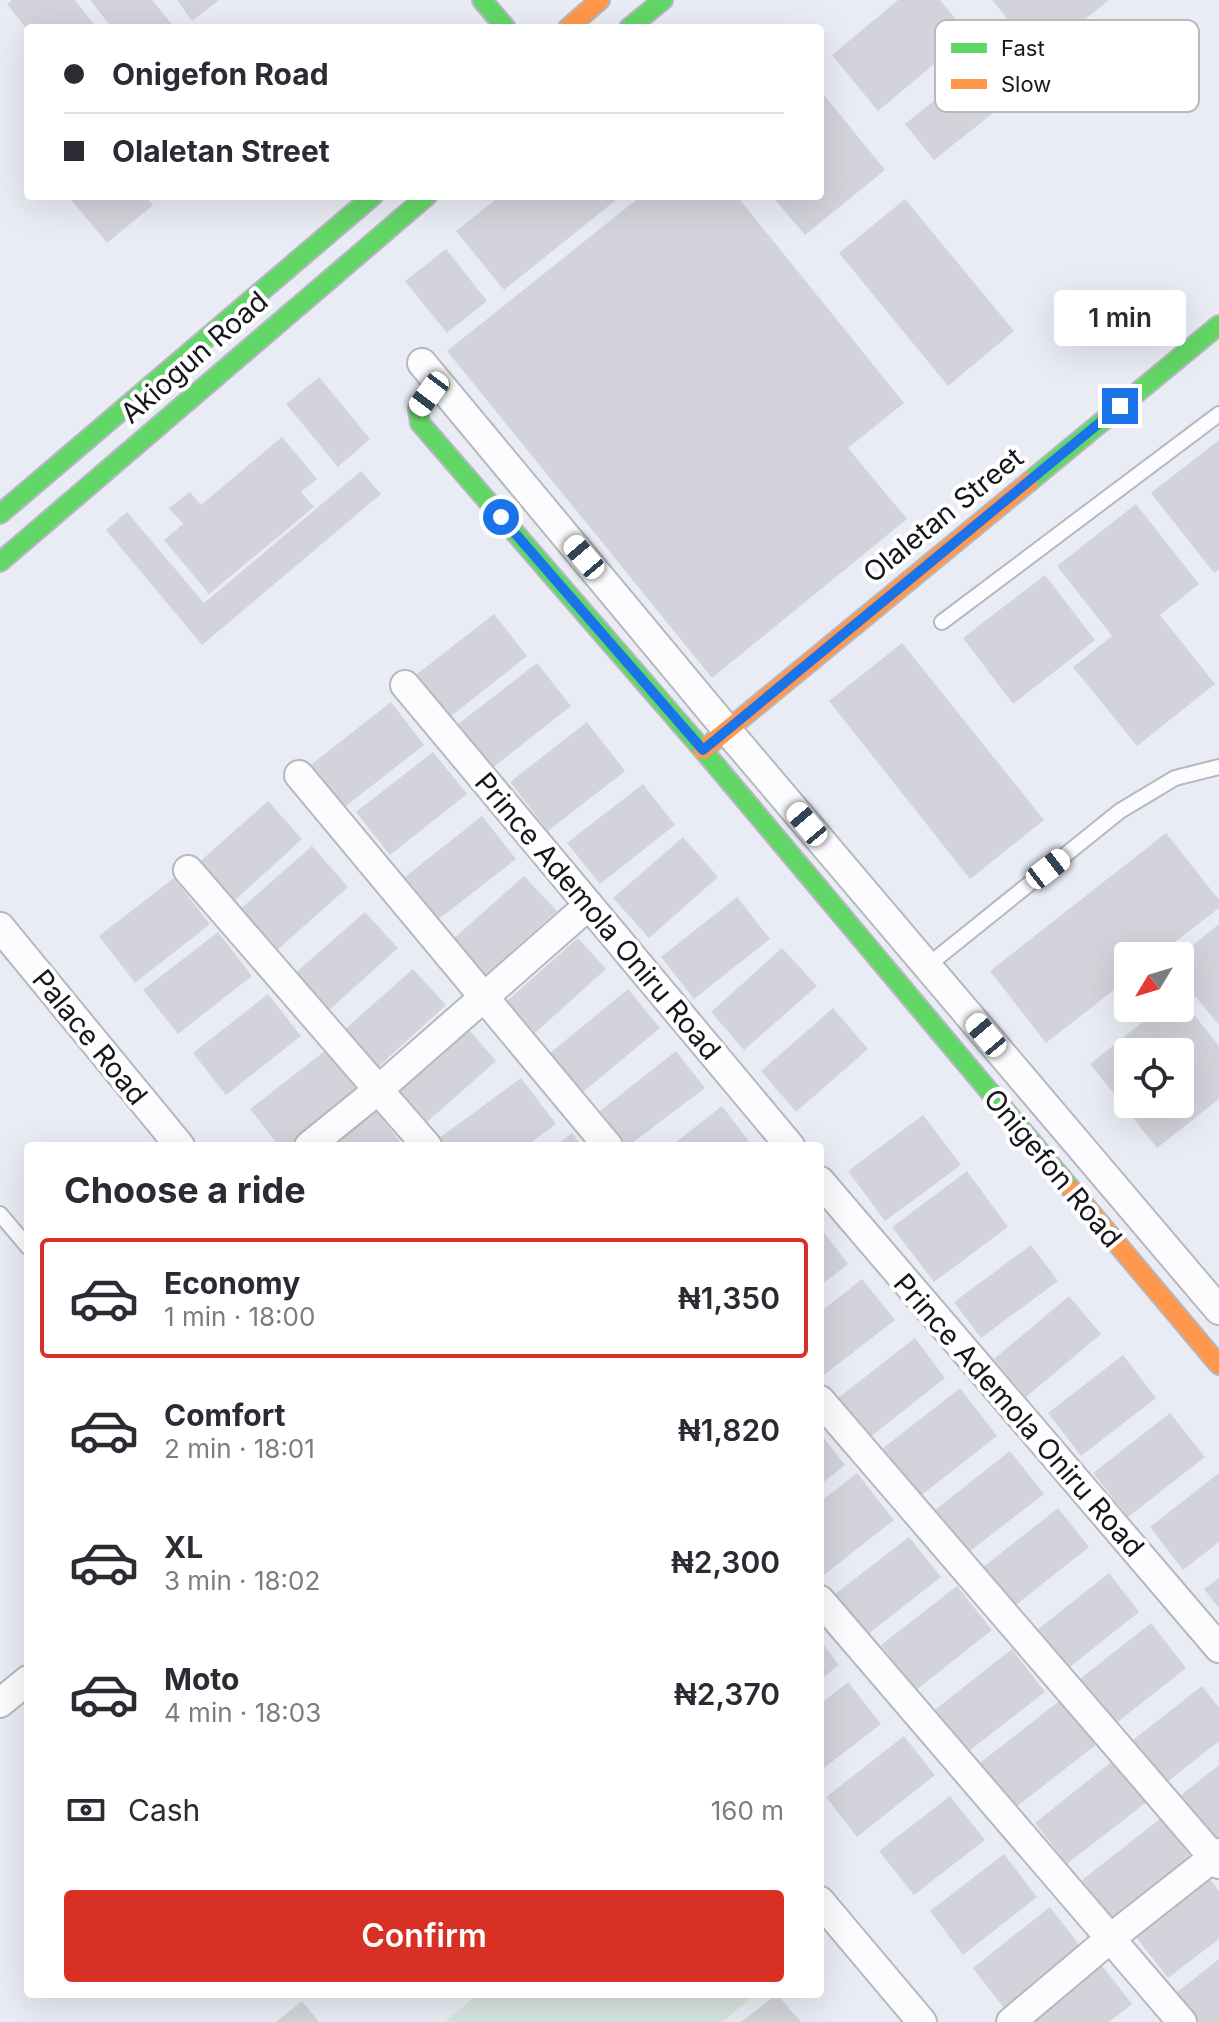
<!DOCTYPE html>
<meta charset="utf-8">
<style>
:root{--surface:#fff;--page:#f7f7f7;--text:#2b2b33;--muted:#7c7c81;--line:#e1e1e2;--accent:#d93025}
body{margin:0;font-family:Inter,sans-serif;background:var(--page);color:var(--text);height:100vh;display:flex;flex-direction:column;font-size:30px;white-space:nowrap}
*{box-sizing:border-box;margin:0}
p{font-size:26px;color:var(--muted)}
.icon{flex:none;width:44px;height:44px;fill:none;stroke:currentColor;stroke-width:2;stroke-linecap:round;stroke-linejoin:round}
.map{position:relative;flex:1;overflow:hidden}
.sheet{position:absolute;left:24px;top:1142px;width:800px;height:856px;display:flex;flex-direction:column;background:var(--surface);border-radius:8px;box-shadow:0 8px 32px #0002}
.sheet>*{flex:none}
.guide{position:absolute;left:24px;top:24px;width:800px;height:176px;border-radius:8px;box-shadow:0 8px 32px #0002;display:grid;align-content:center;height:176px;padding:0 40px;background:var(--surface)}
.needle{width:52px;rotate:232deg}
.controls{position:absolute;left:1114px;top:942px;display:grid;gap:16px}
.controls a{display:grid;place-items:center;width:80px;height:80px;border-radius:8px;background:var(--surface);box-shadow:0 8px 32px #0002;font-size:40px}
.end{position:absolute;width:36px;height:36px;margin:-18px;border:10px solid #1a73e8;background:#fff;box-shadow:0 0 0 4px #fff}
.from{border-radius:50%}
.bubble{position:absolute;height:56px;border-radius:8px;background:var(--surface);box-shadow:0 8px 32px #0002;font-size:26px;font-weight:600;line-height:56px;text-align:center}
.car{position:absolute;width:24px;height:48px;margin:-24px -12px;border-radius:10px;box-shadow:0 0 6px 2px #0007;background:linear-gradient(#fff 24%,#345 0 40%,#fff 0 76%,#345 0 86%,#fff 0)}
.guide b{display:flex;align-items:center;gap:28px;height:76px;font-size:30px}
.guide b+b{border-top:2px solid var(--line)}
.guide i{width:20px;height:20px;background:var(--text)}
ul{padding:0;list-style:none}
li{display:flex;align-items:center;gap:24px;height:120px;margin:0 16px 12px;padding:0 24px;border:4px solid transparent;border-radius:8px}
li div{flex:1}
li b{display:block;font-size:30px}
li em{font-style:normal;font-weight:600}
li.selected{border-color:var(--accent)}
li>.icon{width:72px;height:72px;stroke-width:1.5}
h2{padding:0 40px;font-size:36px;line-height:96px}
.pay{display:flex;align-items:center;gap:20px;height:88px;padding:0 40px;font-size:30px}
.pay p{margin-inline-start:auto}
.action{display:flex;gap:16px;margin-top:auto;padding:16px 40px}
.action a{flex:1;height:92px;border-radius:8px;background:var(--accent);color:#fff;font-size:32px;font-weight:600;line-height:92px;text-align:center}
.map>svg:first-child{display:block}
</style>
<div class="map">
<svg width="1219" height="2022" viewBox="0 0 1219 2022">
<rect width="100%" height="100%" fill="#eaecf5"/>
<!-- green -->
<path fill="#d6e5de" d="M478,1994H756L722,2022H445Z"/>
<!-- building -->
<path fill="#d3d4db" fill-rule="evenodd" d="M12,0H75L97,28H28V31L7,4Z
M90,0H152L175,28H112Z
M177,0H219L192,21Z
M898,0H940L969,35L878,111L832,55Z
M992,0H1109L1050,48L1043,39L1031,48Z
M1006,43L1036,79L934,160L905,124Z
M820,90L885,170L805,235L772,196H820Z
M68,196H145L153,205L107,243Z
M500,196H621L504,290L456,231Z
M641,196H737L904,403L848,448L907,519L712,678L447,351Z
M905,199L1014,331L948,386L839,253Z
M446,249L487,301L447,333L405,281Z
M319,377L370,439L338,467L286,404Z
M282,437L317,479L301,492L314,507L209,594L164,540L183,524L169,508L190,492L201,505Z
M1219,440V569L1214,573L1151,493Z
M361,471L381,494L202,645L106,530L127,512L204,603Z
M1136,504L1199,584L1160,615L1215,684L1137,746L1073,667L1112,636L1057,566Z
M1045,575L1095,640L1013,704L963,638Z
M494,614L527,656L450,717L417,674Z
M902,643L1044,820L970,879L829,701Z
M537,663L571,706L491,769L457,725Z
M391,702L424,745L342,809L308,767Z
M587,722L625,771L548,831L510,782Z
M433,752L467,794L390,855L356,812Z
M643,784L675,825L600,884L567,843Z
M268,801L302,839L232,903L197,864Z
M482,816L516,859L439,919L405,877Z
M1166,833L1219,900V908L1157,956H1128V979L1046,1043L990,971Z
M683,837L718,877L649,938L613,898Z
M312,846L348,887L275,952L238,911Z
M524,876L557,911L485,975L453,939Z
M174,878L210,924L135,983L99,936Z
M737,897L770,939L694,999L661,957Z
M365,912L398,948L327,1012L294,974Z
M1219,924V1025L1180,978V956Z
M218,932L252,976L178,1034L143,990Z
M578,938L606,969L535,1033L507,1001Z
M782,948L817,986L744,1050L711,1012Z
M413,969L446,1005L378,1067L344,1030Z
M628,989L660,1028L582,1093L549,1054Z
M268,994L301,1036L226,1095L193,1053Z
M1180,997L1219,1046V1099L1157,1148L1090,1064L1160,1008H1180ZM1128,1052H1180V1104H1128Z
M833,1008L868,1049L796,1112L761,1071Z
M464,1024L496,1061L427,1122L395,1085Z
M326,1050L360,1094L294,1146H279L250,1109Z
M676,1051L705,1088L628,1146L600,1111Z
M521,1078L556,1124L526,1146H443L438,1139Z
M722,1106L751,1144L671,1146Z
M374,1108L403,1146H326Z
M923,1115L961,1165L885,1221L848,1171Z
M572,1133L582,1146H555Z
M967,1171L1008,1227L934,1282L892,1227Z
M820,1227L848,1264L820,1286Z
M1031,1245L1058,1281L981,1338L954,1302Z
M862,1279L895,1320L820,1378V1312Z
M1069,1296L1101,1334L1026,1397L994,1359Z
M915,1338L945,1378L869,1438L838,1398Z
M1123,1355L1156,1398L1081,1456L1048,1413Z
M960,1388L997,1436L919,1497L882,1449Z
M1170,1413L1205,1457L1128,1517L1093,1473Z
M820,1433L845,1465L820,1485Z
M1010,1451L1044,1494L965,1555L931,1513Z
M857,1473L894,1520L820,1578V1502Z
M1219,1473V1542L1183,1570L1150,1527Z
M1058,1508L1089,1547L1013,1607L982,1568Z
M909,1537L941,1577L867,1635L835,1594Z
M1109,1573L1139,1612L1066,1670L1036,1631Z
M1219,1578V1608L1204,1589Z
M957,1586L992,1630L916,1690L881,1645Z
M1151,1623L1186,1668L1115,1724L1080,1679Z
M820,1640L839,1665L820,1680Z
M1012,1649L1045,1692L965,1754L932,1712Z
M848,1682L881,1724L820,1771V1704Z
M1202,1686L1219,1708V1741L1166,1783L1133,1740Z
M1062,1699L1097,1744L1011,1811L976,1766Z
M904,1736L935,1775L857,1837L826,1797Z
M1115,1759L1148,1801L1067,1864L1035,1823Z
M1219,1765V1838L1216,1840L1181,1795Z
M950,1796L985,1840L914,1895L879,1851Z
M1161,1818L1194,1861L1115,1923L1082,1880Z
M1004,1854L1037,1897L963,1955L930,1911Z
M1209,1878L1219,1891V1939L1168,1978L1135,1936Z
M1050,1907L1084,1951L1007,2012L973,1968Z
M1219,1959V2022H1199L1176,1993Z
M1100,1963L1132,2004L1109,2022H1025Z
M777,1994L801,2022H741Z
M302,2001L319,2022H276Z"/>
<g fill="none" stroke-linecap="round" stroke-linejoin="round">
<!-- lane casing -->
<g stroke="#b6b8bf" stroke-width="18">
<path id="lane" d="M942,622L1219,414
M927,966L1120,811L1175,778L1219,767
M0,1214L28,1247"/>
</g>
<!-- street casing -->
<g stroke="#b6b8bf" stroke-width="32">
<path id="street" d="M422,363L727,730L1219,1310
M405,685L790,1146
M299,775L608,1146
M188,870L427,1146
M0,927L180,1146
M309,1146L378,1090L589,905
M820,1181L1219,1648
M820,1400L1219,1864
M820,1600L1182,2022
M0,1703L28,1680
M820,1901L922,2022
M1011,2022L1112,1937L1219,1853"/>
</g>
<!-- fast casing -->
<g stroke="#b6b8bf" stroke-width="22">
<path id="fast" d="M482,0L506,28
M629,28L663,0
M441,385L429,394L418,409L420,423L703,750L1072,1190
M1029,482L1219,325
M0,514L373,196
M0,562L427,196"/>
</g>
<!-- slow casing -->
<g stroke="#b6b8bf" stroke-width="22">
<path id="slow" d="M568,28L600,0
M703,750L1029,482
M1072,1190L1219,1365"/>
</g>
<!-- lane -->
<use href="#lane" stroke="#fcfcfe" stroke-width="14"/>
<!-- street -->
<use href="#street" stroke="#fcfcfe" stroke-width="28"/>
<!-- fast -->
<use href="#fast" stroke="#63d668" stroke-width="18"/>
<!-- slow -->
<use href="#slow" stroke="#ff974d" stroke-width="18"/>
</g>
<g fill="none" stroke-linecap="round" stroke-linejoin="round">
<!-- route -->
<path stroke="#1a73e8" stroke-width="10" d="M501,517L703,750L1120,406"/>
</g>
<g text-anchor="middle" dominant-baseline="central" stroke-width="8" stroke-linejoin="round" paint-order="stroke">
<!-- street labels -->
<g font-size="28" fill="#16171d" stroke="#fff">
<text transform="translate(194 357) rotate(-41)">Akiogun Road</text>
<text transform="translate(943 515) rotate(-39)">Olaletan Street</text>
<text transform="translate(598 916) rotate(50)">Prince Ademola Oniru Road</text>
<text transform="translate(90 1037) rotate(51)">Palace Road</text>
<text transform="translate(1053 1168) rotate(50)">Onigefon Road</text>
<text transform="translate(1019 1415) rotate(49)">Prince Ademola Oniru Road</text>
</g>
</g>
<!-- legend -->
<rect x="935" y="20" width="264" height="92" rx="12" fill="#fff" stroke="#b9b9bb" stroke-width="2"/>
<rect x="951" y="43" width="36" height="10" fill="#63d668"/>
<rect x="951" y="79" width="36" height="10" fill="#ff974d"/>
<g font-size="22" fill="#16171d">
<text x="1001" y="56">Fast</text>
<text x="1001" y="92">Slow</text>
</g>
</svg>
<div class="controls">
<a><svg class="needle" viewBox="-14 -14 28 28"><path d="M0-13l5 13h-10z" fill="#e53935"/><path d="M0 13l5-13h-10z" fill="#7c7c81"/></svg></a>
<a><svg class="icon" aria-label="locate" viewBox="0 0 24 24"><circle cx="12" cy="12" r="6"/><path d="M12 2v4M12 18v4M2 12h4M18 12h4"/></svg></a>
</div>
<i class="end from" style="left:501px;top:517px"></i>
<i class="end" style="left:1120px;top:406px"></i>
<div class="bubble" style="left:1054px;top:290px;width:132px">1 min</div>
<i class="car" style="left:429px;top:394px;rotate:217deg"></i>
<i class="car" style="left:584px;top:557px;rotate:320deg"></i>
<i class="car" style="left:807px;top:824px;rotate:320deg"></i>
<i class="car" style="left:1048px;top:869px;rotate:52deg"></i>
<i class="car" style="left:986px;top:1035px;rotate:320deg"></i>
<div class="guide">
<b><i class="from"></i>Onigefon Road</b>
<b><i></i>Olaletan Street</b>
</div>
<section class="sheet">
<h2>Choose a ride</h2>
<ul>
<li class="selected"><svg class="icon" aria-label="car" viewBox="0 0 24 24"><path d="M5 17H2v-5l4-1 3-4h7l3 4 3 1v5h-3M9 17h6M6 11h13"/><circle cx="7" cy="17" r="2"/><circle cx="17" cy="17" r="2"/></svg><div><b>Economy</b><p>1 min · 18:00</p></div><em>₦1,350</em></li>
<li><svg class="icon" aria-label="car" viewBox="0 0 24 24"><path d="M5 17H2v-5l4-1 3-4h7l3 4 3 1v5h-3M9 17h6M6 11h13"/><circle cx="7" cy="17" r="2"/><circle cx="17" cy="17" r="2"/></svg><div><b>Comfort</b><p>2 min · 18:01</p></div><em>₦1,820</em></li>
<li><svg class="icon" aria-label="car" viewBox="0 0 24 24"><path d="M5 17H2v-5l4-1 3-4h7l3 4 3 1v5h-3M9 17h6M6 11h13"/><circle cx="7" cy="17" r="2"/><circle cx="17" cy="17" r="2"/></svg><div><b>XL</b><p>3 min · 18:02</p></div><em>₦2,300</em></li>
<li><svg class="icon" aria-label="car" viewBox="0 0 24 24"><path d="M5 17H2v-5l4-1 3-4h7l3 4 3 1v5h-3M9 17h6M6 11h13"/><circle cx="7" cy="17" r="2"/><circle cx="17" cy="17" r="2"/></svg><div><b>Moto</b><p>4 min · 18:03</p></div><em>₦2,370</em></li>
</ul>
<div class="pay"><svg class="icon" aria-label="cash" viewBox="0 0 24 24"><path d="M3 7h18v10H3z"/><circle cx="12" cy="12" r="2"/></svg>Cash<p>160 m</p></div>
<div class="action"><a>Confirm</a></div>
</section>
</div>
